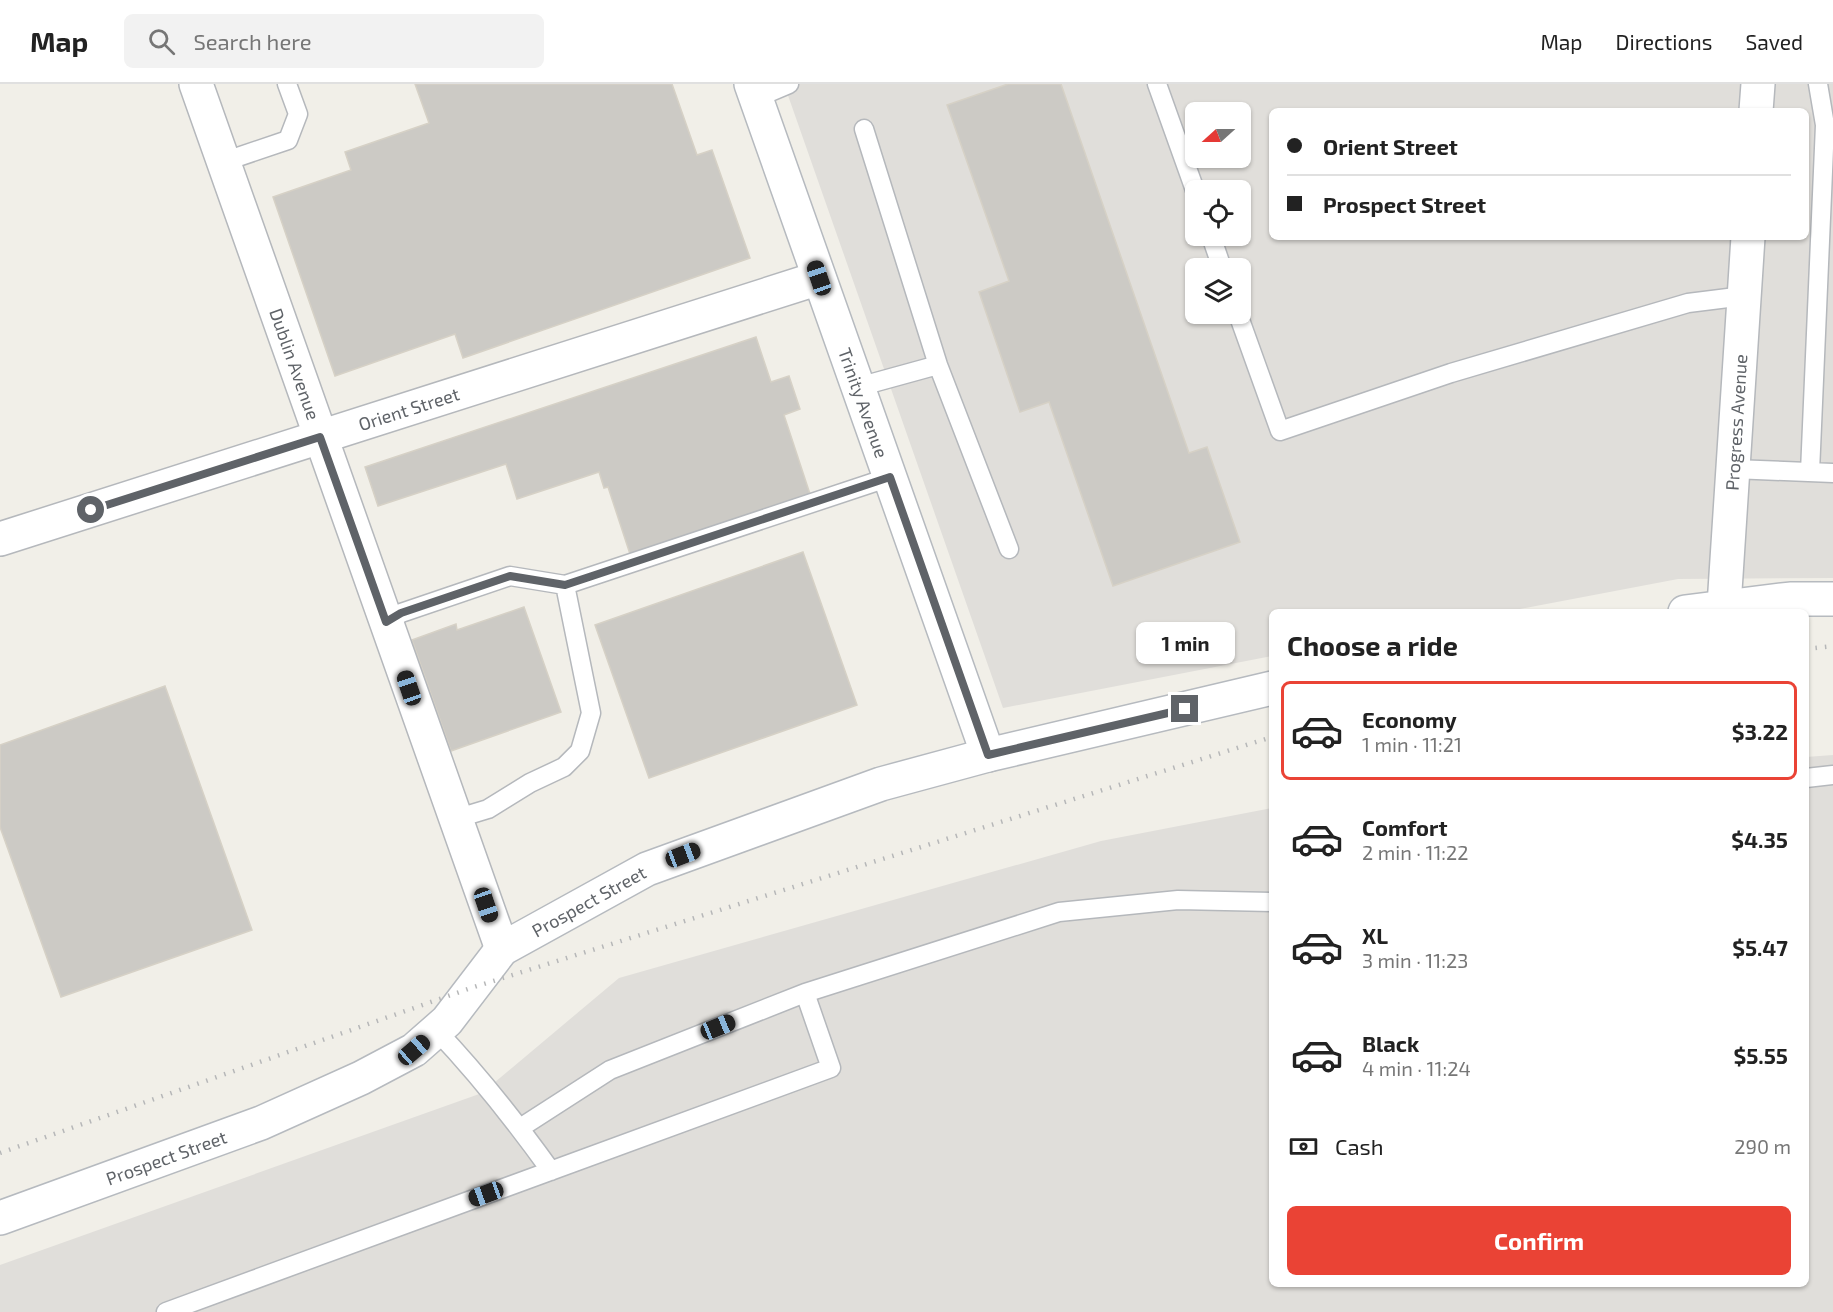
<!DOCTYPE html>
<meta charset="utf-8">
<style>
:root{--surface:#fff;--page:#f2f2f2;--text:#222;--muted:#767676;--line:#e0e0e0;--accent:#ea4335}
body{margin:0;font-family:"Exo 2",sans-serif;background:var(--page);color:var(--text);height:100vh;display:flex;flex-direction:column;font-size:22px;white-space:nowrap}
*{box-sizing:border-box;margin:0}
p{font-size:20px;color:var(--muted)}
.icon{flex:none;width:33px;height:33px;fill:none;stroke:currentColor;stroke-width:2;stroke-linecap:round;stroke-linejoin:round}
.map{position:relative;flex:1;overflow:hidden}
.details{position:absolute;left:1269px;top:525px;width:540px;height:678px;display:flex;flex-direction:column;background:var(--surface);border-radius:9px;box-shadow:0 2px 4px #0004}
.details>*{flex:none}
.banner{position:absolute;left:1269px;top:24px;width:540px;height:132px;border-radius:9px;box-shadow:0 2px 4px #0004;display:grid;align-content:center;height:132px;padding:0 18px;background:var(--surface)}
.needle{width:39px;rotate:249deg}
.buttons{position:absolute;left:1185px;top:18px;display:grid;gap:12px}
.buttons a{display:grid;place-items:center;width:66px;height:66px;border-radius:9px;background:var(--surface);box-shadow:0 2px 4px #0004;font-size:30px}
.end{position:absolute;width:27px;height:27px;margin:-14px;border:8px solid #5f6368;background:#fff;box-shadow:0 0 0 3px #fff}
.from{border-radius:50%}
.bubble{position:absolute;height:42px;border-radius:9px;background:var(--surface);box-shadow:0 2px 4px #0004;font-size:20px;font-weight:700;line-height:42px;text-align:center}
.car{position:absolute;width:18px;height:36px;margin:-18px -9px;border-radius:8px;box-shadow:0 0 4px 2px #0007;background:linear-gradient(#222 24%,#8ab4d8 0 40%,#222 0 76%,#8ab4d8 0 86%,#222 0)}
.banner b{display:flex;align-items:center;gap:21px;height:57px;font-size:22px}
.banner b+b{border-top:2px solid var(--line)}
.banner i{width:15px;height:15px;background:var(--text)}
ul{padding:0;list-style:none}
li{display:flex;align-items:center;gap:18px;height:99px;margin:0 12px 9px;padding:0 6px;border:3px solid transparent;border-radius:9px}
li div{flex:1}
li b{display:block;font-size:22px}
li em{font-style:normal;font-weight:700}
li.active{border-color:var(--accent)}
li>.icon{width:54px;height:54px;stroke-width:1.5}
h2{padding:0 18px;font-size:27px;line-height:72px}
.pay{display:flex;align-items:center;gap:15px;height:66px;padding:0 18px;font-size:22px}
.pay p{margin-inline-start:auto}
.button{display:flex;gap:12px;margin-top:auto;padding:12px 18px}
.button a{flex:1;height:69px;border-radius:9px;background:var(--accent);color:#fff;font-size:24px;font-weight:700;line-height:69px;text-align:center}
header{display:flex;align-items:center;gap:36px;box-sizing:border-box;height:84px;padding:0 30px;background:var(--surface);border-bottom:2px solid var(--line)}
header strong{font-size:28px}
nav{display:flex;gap:33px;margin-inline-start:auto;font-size:21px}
.search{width:420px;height:54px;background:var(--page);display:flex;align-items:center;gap:15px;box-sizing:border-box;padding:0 21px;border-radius:9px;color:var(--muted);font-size:22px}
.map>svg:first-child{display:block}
</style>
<header>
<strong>Map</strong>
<div class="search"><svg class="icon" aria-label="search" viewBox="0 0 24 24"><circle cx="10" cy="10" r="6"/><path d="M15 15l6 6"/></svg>Search here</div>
<nav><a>Map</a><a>Directions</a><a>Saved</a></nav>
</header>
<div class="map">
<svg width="1833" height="1228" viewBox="0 0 1833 1228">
<rect width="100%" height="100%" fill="#f1efe8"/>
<!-- industrial -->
<path fill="#e0deda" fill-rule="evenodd" d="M784,0H1833V494L1678,495L1504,528H1272V572L1003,624ZM1272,27H1806V153H1272ZM1196,28H1240V74H1196ZM1196,106H1240V152H1196ZM1196,184H1240V230H1196Z
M1833,671V1228H0V1181L482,1009L619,894L1101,757L1272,724V1200H1806V673Z"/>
<!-- building -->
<path fill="#cccac5" stroke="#d6d1c6" stroke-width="1.5" d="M415,0H672L697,71L712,66L750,174L463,274L455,250L335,292L273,113L351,86L345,68L429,39Z
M1008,0H1061L1189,369L1207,363L1240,458L1113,502L1049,318L1020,328L979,208L1009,197L947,21Z
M756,253L771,298L789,292L800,325L784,331L811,413L631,473L608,403L604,404L599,388L517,415L506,380L378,422L365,383Z
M803,468L857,621L649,694L595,541Z
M524,523L561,628L451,667L412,556L456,540L457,546Z
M165,602L252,846L61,913L0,743V661Z"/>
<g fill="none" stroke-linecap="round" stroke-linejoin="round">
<!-- lane casing -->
<g stroke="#b5b8bc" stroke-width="21">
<path id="lane" d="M1157,0L1196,109
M756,14L789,0
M864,45L938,281L1009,465
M223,78L288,56L298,30L287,0
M1211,152L1222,184
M1238,230L1280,347L1451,289L1688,219L1744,212
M858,303L938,281
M1733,385L1833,389
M1810,388L1825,41L1818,0
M386,538L401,529L510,492L565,501L890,393
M1806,694L1833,691
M455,735L488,725L530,699L564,683L580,667L591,629L565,501
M436,946C478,990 515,1037 551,1087
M520,1044L610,986L805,909L1059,828L1178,816L1272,818
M166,1228L831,984L805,909"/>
</g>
<!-- street casing -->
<g stroke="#b5b8bc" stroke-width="36">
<g id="street">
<path id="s1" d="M196,0L502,865"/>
<path d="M1756,27L1758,0"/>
<path id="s2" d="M0,455L819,194"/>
<path id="s3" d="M1724,522L1748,153"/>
</g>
</g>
<!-- secondary casing -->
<g stroke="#b6babf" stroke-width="36">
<g id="secondary">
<path id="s4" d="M751,0L988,671"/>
<path d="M1685,528L1790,515H1833"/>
<path id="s5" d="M0,1134L261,1039L361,994L414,966L447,937L502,865L647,785L881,700L988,671L1272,604"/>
</g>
</g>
<!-- lane -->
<use href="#lane" stroke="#fff" stroke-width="18"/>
<!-- street -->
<use href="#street" stroke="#fff" stroke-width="33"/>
<!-- secondary -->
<use href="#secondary" stroke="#fff" stroke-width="33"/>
<!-- rail -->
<path stroke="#b6b7b8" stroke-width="4.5" stroke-dasharray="1.5 8" stroke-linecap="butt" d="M1806,565L1833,562
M0,1069L471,904L1272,653"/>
</g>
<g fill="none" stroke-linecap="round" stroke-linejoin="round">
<!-- route -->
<path stroke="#5f6368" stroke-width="8" d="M91,426L320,353L386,538L401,529L510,492L565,501L890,393L988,671L1185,625"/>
</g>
<g text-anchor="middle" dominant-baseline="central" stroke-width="5" stroke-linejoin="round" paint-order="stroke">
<!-- street labels -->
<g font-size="18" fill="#5f6368" stroke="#fff">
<text stroke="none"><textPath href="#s1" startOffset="297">Dublin Avenue</textPath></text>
<text stroke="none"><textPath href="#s4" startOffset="338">Trinity Avenue</textPath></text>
<text stroke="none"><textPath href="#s2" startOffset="429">Orient Street</textPath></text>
<text stroke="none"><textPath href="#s3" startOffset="184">Progress Avenue</textPath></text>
<text stroke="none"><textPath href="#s5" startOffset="681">Prospect Street</textPath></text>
<text stroke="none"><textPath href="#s5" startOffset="177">Prospect Street</textPath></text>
</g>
</g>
</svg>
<div class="buttons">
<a><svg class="needle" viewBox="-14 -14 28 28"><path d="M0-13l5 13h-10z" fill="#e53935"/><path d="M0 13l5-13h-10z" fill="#767676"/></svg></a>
<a><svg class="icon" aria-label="locate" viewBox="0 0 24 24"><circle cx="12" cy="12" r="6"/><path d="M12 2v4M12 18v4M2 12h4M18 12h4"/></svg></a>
<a><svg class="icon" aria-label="layers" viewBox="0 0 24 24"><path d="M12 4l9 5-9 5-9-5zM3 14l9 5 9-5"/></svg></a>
</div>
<i class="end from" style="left:91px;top:426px"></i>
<i class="end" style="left:1185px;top:625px"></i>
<div class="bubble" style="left:1136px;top:538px;width:99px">1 min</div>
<i class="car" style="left:819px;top:194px;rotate:341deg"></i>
<i class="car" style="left:409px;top:604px;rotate:341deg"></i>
<i class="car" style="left:683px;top:771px;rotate:69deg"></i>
<i class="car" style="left:486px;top:821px;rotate:161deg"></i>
<i class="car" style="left:718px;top:943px;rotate:68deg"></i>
<i class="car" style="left:414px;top:966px;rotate:49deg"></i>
<i class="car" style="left:486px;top:1110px;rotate:250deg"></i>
<div class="banner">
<b><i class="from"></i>Orient Street</b>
<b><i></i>Prospect Street</b>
</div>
<section class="details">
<h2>Choose a ride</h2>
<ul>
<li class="active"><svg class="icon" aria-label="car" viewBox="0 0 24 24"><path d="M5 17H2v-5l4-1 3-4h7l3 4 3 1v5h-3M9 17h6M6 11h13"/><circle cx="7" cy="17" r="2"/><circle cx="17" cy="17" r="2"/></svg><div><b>Economy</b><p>1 min · 11:21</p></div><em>$3.22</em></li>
<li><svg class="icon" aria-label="car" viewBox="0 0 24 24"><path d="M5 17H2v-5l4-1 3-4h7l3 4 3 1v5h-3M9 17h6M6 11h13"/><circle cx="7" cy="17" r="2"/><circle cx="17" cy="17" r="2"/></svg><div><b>Comfort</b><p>2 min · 11:22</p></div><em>$4.35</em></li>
<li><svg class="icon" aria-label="car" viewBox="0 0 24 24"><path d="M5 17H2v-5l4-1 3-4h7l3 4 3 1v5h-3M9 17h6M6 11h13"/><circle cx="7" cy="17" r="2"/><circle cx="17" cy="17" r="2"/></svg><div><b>XL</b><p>3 min · 11:23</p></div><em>$5.47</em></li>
<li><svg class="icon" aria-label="car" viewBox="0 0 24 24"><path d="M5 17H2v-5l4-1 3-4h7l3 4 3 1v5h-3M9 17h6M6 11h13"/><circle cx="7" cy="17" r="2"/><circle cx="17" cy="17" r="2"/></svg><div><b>Black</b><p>4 min · 11:24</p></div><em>$5.55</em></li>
</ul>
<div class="pay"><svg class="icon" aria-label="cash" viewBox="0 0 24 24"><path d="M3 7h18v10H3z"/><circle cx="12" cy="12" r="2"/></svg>Cash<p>290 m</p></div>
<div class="button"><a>Confirm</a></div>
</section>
</div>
